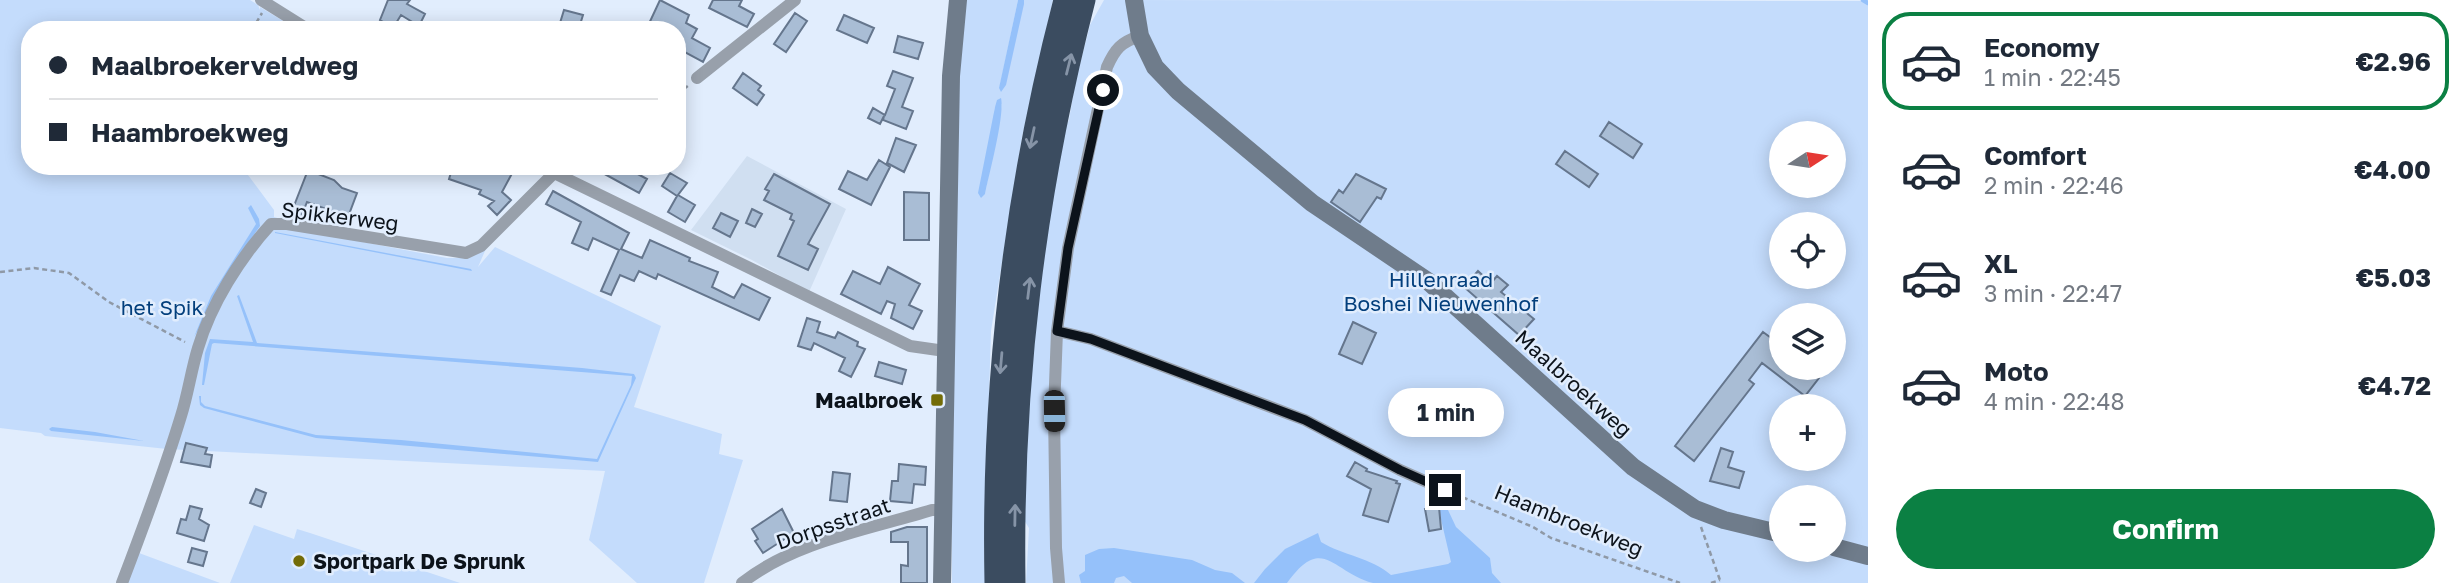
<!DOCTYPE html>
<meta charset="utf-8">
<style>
:root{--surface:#fff;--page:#f2f2f3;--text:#1f2937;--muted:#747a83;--line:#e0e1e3;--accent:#0b8043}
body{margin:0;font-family:"Golos Text",sans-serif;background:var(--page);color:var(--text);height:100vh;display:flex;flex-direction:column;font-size:26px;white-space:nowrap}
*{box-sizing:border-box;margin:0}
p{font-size:23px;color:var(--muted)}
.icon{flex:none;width:38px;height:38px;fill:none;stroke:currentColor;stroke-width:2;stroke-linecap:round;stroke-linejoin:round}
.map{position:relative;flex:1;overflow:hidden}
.side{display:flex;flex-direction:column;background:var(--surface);width:595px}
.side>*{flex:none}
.top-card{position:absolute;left:21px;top:21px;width:665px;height:154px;border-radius:28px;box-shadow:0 4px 18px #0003;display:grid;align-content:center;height:154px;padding:0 28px;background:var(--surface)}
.needle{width:46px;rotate:78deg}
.buttons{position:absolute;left:1769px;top:121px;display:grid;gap:14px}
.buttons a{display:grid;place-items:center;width:77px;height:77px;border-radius:50%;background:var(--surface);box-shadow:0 4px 18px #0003;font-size:35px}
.end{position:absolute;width:32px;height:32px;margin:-16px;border:9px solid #0c131b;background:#fff;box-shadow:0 0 0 4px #fff}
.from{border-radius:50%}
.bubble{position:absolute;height:49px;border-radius:24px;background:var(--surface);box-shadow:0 4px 18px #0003;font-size:23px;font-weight:700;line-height:49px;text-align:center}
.car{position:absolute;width:21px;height:42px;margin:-21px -10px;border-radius:9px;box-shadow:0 0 5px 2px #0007;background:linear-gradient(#222 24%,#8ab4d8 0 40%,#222 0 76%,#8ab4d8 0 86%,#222 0)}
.top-card b{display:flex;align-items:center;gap:24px;height:66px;font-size:26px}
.top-card b+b{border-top:2px solid var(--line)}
.top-card i{width:18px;height:18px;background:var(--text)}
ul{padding:12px 0 0;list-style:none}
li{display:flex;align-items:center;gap:21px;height:98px;margin:0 14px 10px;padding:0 14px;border:4px solid transparent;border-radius:28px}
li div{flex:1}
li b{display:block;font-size:26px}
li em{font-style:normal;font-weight:700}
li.selected{border-color:var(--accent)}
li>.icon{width:63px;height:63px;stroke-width:1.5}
.button{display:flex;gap:14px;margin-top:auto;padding:14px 28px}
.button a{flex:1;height:80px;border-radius:42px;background:var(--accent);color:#fff;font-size:28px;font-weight:700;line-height:80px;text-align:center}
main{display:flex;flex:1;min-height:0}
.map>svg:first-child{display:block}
</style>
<main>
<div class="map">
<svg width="1868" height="583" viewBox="0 0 1868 583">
<rect width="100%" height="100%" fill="#e1edfd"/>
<!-- built -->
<path fill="#d0dff1" d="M747,156L846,209L809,292L752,260L691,230Z"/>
<!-- green -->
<path fill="#c4dcfc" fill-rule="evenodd" d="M0,0H250L258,5L260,10V7L298,30H30V166H246L245,171L274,210V217L363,242L447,258H462L488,244L478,267L495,247L661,326L634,407L722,434L719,454L743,460L704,583H637L589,540L605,471L167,449L45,436L41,433L0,428Z
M966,0H1018L999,90L1012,52L1024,0H1053L1022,137L991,331L984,556L986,583H952V369L958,65ZM1002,104L985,194L995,107Z
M1104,0L1868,1V583H1026L1029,528L1014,504L1018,203L1069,120L1075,83L1090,25ZM1782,133H1834V186H1782ZM1782,224H1834V276H1782ZM1782,315H1834V368H1782ZM1782,406H1834V458H1782ZM1782,497H1834V550H1782Z
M254,525L294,539L297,529L310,533L460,583H230Z
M139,553L220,583H125Z"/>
<!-- water -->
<path fill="#95c1fa" d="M1018,0H1024V4L1006,85L1001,92L999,88Z
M1001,98C1005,115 989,174 985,194L981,198L978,193L995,107L997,100Z
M251,205L259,219L260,226L241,253L194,337L211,296L256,224L248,208Z
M275,232L471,269L472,271L275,233Z
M239,295L257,343L582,368L634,374L636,378L598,462L316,438L204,408L200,405L199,396H201V402L205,406L316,435L401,440L597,459L631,385L632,376L214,343L212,344L204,385H202L205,353L210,339L253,342L237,296Z
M52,427L95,432L144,441L51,431L49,429Z
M1437,502L1448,510L1456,527L1490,558L1492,573L1501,583H1373C1332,572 1323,533 1287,583H1254L1265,569L1285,549L1318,533L1321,542C1342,555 1372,558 1391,575L1448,564L1451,562Z
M1114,548L1192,560L1215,570L1232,573L1245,583H1132L1124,576L1116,578L1114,583H1081L1079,575L1085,571V555L1099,549Z"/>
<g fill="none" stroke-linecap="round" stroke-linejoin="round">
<!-- stream -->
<path stroke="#95c1fa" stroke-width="4.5" d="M1863,0L1868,3"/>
</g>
<!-- building -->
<path fill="#a9bdd5" stroke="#65768d" stroke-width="2" d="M388,0H410L407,4L425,14L419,26L401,15L393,28L380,20Z
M660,0L689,15L686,23L697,29L692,38L710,48L703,62L677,48V30H646Z
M713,0H742L739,6L754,14L747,27L709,8Z
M564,10L583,15L579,28L560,23Z
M795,13L807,21L786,52L774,44Z
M844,15L874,28L867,43L837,30Z
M898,36L923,43L918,59L894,52Z
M893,71L913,78L902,107L913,111L906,129L883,120L884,116L880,124L868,118L873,108L885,115L895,89L887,86Z
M743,73L761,86L758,90L764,95L757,105L733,88Z
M1609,122L1642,144L1633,158L1600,136Z
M896,138L916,145L904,172L887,163Z
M1565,151L1598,174L1589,187L1556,164Z
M879,160L890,167L871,205L839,189L848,171L867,180Z
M453,166H516L502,192L511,200L497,215L488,206L494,201L479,194L481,190L449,179Z
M590,166H623L647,179L639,193Z
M308,170L334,180L342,188L357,193L348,217L307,202L301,217L290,216Z
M670,173L687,183L678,195L695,205L685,222L668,212L677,196L662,186Z
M774,174L830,204L808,244L818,249L808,270L778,256L794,221L790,219L792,214L764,200L769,191L765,189Z
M1356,174L1386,189L1381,199L1377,197L1360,222L1331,202L1339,190L1343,193Z
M553,191L629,233L621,249L642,258L650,240L690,258L689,261L718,272L712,287L734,298L742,284L770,298L759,320L658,274L656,279L639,271L634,281L620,275L611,295L601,291L619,250L593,238L588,250L572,243L581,222L546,204Z
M904,192L929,193V240H904Z
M752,209L762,214L755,227L746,223Z
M721,213L738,221L730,237L713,228Z
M888,267L920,284L909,305L922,311L913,329L891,318L895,304L887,301L881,314L841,294L853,271L880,284Z
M1478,271L1491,283L1497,276L1508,285L1501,292L1534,319L1519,335L1464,287Z
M807,318L820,322L817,332L835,338L838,332L858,342L857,346L865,349L851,377L839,371L845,358L814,343L811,350L798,346Z
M1353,322L1376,333L1362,364L1339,354Z
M1763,332L1782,346V368H1794L1801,372L1805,368L1819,378L1805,396L1762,363L1749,380L1754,384L1694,461L1675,446Z
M879,362L906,370L902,384L875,376Z
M186,443L207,448L205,454L212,455L210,467L181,462Z
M1721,448L1733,452L1728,467L1744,472L1739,488L1710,481Z
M1355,462L1367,469L1366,471L1397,481L1396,483L1400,484L1388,522L1363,515L1371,489L1347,476Z
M899,464L926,467L925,485L914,484L912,503L890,501L892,481H898Z
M833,472L850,474L847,502L830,500Z
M256,489L266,493L261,507L250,503Z
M190,506L202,509L199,519L209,525L204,541L177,533L181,519L186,520Z
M1439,507L1441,529L1429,531L1425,509Z
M782,509L794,533L763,553L755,541L758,539L752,529Z
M907,527H927V583H901V565L908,566V542H891V532Z
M192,548L207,552L203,566L188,562Z"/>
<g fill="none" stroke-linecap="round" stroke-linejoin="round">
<!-- path -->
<path stroke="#8f99a6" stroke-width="2.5" stroke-dasharray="5 3.5" stroke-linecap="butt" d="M252,30L262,13
M677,94L689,85
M0,272L34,268L69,273L109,302L185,342
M1455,494L1533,527L1551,538L1680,583
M1701,527L1721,583
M1711,583L1720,580"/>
<!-- street -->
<path stroke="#98a0ab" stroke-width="12" d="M261,0L309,30
M697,78L795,0
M540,166L910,346L945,351
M1057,331L1091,339L1305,420L1400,470L1445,490
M122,583C143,528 164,472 181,416C188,394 191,371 198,348C211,304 240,258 271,224H287L466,253L481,246L553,174
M742,583C793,542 870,529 932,510H941
M1059,583L1056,548L1054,411L1057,331L1068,248L1107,67C1115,49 1121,42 1140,36"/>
<!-- secondary -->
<path stroke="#6f7c8b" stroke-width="18" d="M1134,0L1140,36L1155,67L1178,91L1312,203L1429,282L1633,467L1695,509L1724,520L1782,534
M1834,547L1868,556
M942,583L951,76L958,0"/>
<!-- highway -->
<path stroke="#3b4c60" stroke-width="21" d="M995,583C991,386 1014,191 1064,0
M1015,583C1012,381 1035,195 1085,0"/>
</g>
<!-- one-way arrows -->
<defs><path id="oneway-shaft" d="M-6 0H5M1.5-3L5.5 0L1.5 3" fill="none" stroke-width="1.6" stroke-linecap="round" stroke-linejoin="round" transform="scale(1.75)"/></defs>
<g stroke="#8694a7">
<use href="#oneway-shaft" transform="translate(1069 64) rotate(-76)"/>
<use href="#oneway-shaft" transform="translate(1032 138) rotate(102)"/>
<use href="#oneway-shaft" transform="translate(1029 288) rotate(-83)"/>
<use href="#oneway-shaft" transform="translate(1001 363) rotate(95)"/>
<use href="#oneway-shaft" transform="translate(1015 515) rotate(-89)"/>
</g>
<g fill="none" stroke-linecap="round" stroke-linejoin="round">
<!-- route -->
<path stroke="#0c131b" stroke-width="9" d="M1103,90L1068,248L1057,331L1091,339L1305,420L1400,470L1445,490"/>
</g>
<!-- markers -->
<g fill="#736c07" stroke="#e1edfd" stroke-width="2.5">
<rect x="930" y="393" width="14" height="14" rx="3.5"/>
<circle cx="299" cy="561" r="7"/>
</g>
<g text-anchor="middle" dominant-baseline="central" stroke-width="5" stroke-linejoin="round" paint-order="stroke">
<!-- street labels -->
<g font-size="21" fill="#0c131b" stroke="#e1edfd">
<text transform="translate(340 216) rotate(7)">Spikkerweg</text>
<text transform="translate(1574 383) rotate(42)">Maalbroekweg</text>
<text transform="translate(1569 520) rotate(22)">Haambroekweg</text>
<text transform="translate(833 523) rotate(-19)">Dorpsstraat</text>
</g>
<!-- park labels -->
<g font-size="21" fill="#033f7c" stroke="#e1edfd">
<text x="1441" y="279">Hillenraad<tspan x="1441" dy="24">Boshei Nieuwenhof</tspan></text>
<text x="162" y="307">het Spik</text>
</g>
<!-- poi labels -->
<g font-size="21" font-weight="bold" fill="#0c131b" stroke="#e1edfd" text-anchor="end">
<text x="923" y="400">Maalbroek</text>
<text x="313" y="561" text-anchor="start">Sportpark De Sprunk</text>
</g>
</g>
</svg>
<div class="buttons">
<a><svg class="needle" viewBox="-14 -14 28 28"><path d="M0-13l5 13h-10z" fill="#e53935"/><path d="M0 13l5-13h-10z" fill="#747a83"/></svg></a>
<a><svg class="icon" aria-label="locate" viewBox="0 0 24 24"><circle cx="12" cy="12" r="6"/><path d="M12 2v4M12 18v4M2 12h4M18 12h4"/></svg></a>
<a><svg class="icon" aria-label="layers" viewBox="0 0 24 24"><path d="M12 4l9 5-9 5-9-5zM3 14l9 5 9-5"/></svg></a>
<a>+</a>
<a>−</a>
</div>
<i class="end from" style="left:1103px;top:90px"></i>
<i class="end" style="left:1445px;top:490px"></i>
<div class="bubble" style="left:1388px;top:388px;width:116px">1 min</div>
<i class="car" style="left:1054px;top:411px;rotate:179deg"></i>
<div class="top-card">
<b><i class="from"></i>Maalbroekerveldweg</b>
<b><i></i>Haambroekweg</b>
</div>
</div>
<section class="side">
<ul>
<li class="selected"><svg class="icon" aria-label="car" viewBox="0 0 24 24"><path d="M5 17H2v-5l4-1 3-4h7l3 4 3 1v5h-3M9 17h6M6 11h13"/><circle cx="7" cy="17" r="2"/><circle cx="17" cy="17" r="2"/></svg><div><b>Economy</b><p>1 min · 22:45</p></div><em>€2.96</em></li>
<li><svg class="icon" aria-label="car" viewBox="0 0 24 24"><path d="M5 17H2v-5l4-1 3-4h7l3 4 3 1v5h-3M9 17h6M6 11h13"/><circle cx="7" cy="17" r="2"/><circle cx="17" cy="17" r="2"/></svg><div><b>Comfort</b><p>2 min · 22:46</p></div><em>€4.00</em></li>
<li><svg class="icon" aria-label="car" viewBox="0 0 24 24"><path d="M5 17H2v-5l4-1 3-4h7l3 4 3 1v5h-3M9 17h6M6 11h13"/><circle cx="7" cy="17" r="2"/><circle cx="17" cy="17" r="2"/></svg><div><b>XL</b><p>3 min · 22:47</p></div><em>€5.03</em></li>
<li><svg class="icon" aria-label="car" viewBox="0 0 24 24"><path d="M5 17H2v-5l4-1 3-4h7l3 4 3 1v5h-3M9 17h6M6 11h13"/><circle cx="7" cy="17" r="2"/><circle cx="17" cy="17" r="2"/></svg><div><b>Moto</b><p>4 min · 22:48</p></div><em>€4.72</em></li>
</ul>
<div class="button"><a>Confirm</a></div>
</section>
</main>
